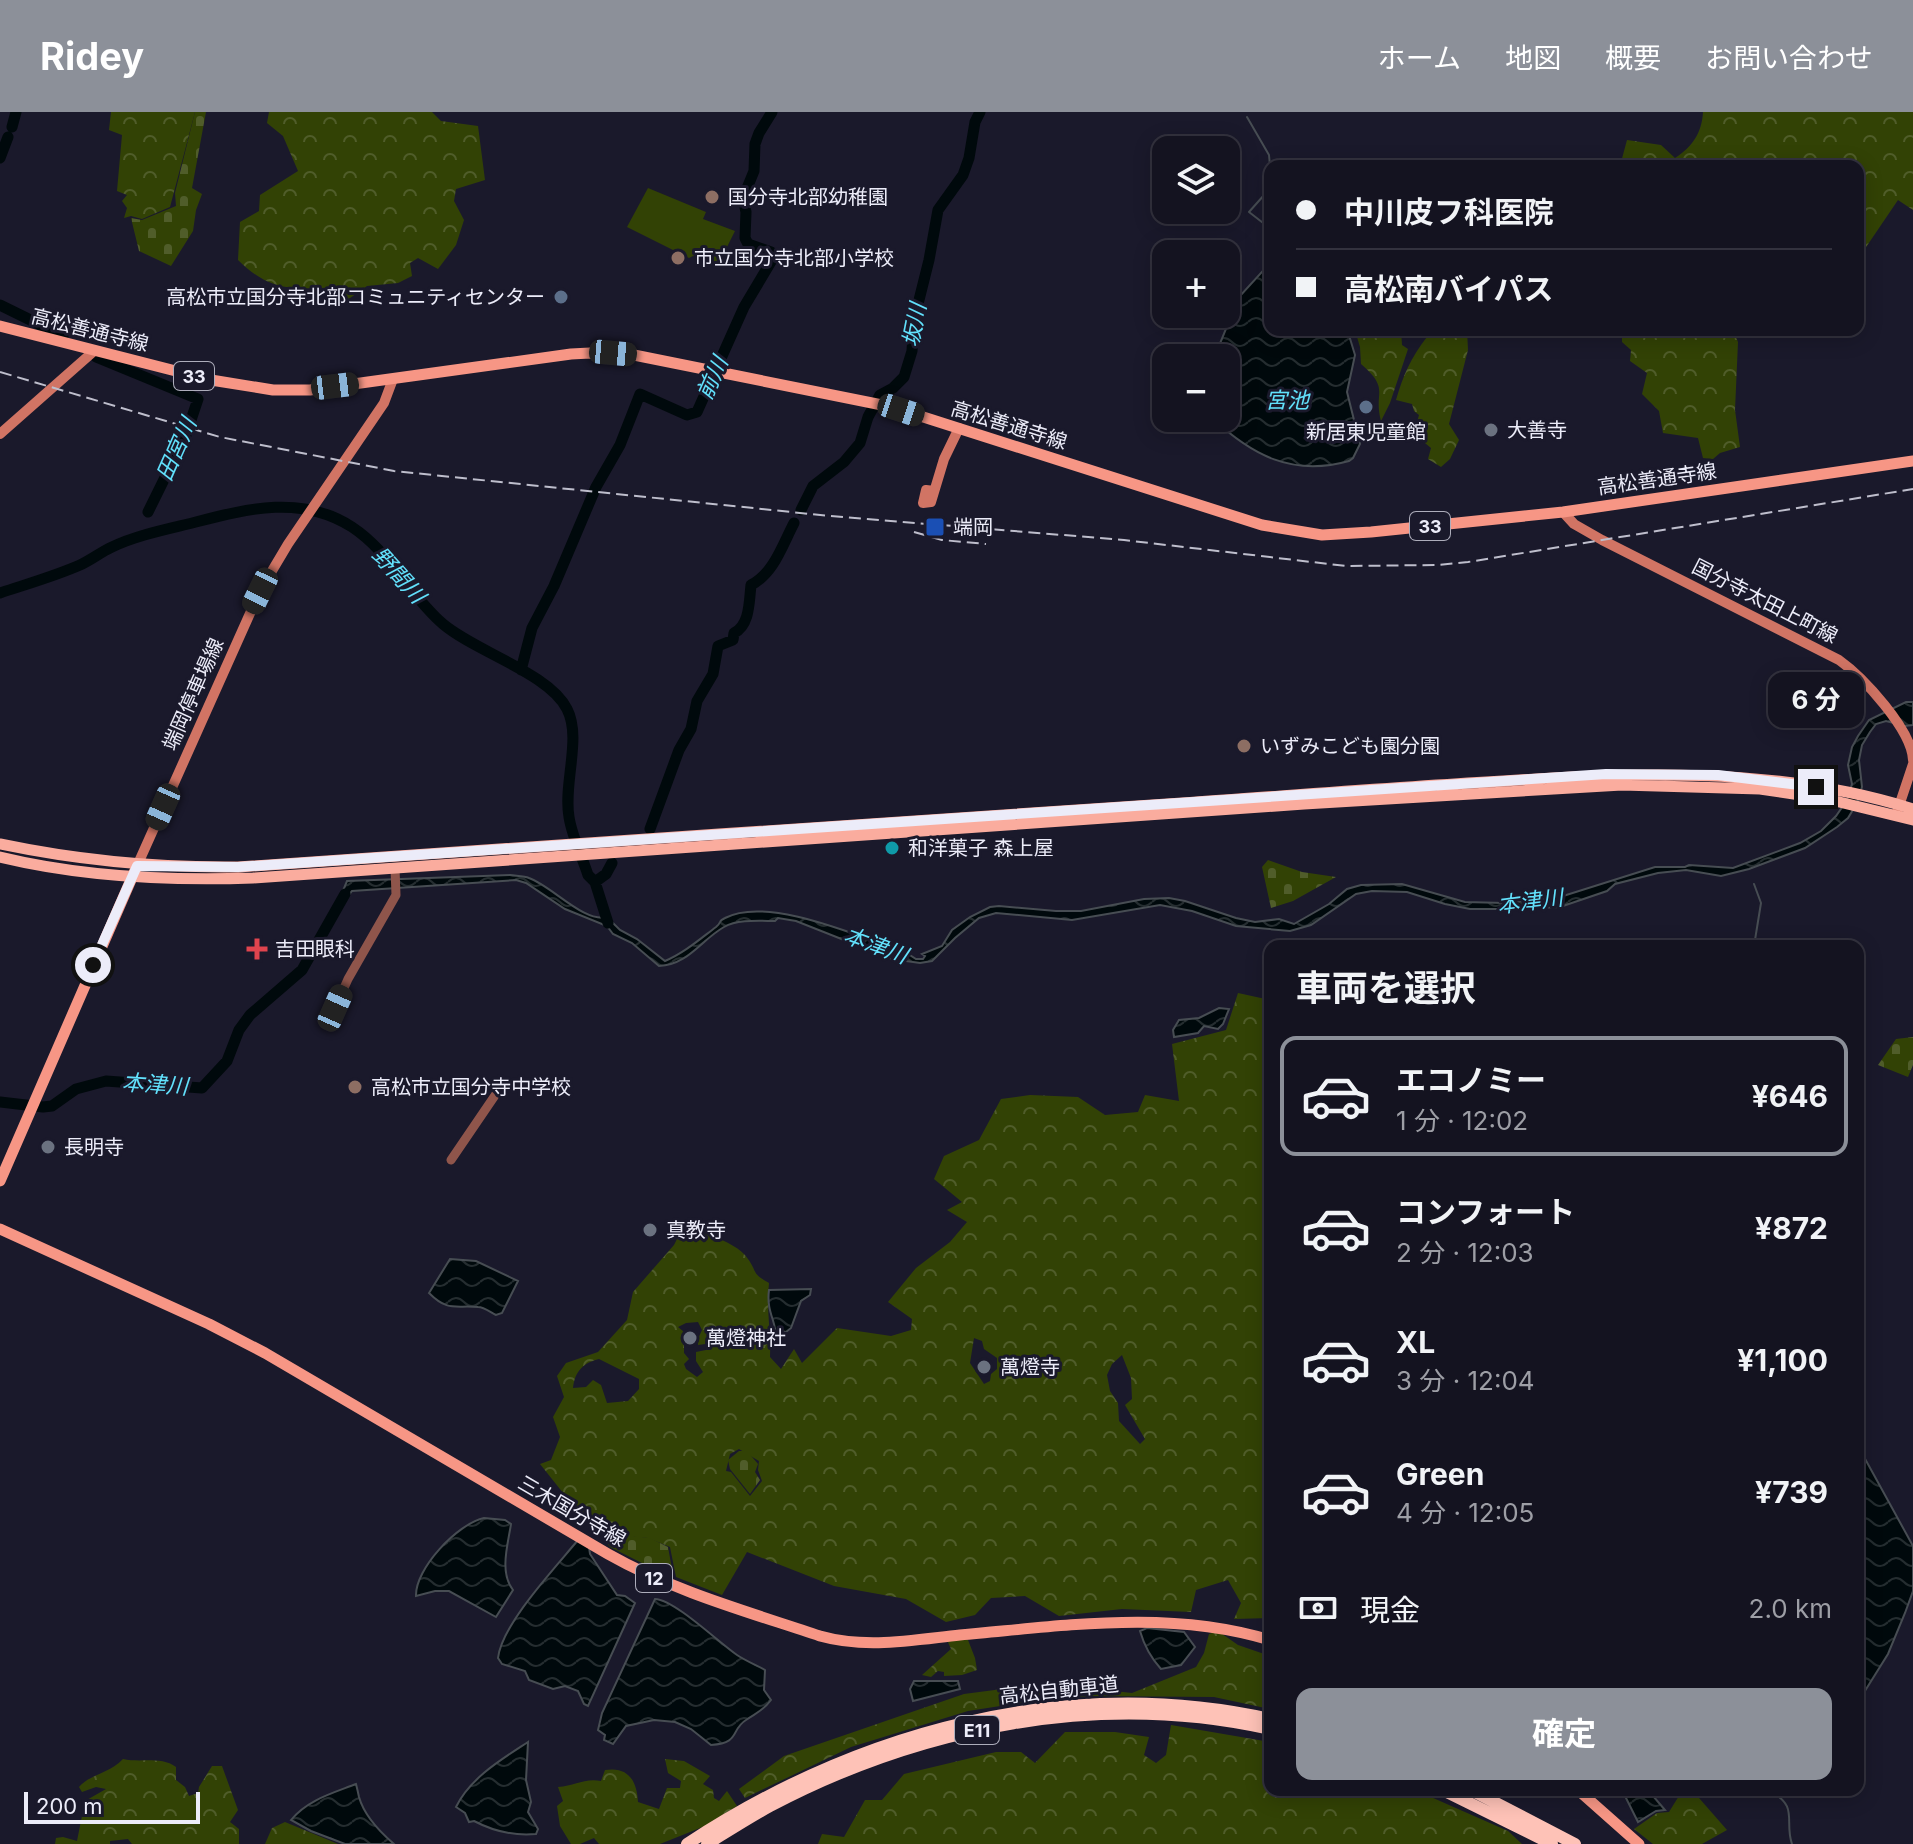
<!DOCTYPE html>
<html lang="ja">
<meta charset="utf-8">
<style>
:root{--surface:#141320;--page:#21202d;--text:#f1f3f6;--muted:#9d9ea5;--line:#33323e;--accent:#8c9099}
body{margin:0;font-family:Inter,"Noto Sans JP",sans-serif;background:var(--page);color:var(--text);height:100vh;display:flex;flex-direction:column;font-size:30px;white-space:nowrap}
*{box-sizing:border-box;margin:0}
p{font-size:26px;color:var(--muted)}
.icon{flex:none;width:44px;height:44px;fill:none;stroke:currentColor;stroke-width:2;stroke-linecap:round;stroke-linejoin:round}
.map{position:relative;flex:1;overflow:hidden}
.sheet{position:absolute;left:1264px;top:828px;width:600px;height:856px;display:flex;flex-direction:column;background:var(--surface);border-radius:16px;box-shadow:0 4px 20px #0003,0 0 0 2px var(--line)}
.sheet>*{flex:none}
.top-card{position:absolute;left:1264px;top:48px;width:600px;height:176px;border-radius:16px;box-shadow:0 4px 20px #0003,0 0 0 2px var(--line);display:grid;align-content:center;height:176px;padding:0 32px;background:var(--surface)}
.controls{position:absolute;left:1152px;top:24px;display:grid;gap:16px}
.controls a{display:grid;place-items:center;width:88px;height:88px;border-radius:16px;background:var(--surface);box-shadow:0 4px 20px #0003,0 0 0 2px var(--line);font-size:40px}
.scale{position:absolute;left:24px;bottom:20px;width:176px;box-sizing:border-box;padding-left:8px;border:4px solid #ececf9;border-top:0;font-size:22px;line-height:28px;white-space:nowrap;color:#ececf9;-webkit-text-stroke:6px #1a192b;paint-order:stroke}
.end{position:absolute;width:36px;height:36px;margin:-18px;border:10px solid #ececf9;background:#111;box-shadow:0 0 0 4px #111}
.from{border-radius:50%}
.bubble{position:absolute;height:56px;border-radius:16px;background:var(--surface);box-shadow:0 4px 20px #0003,0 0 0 2px var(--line);font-size:26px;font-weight:700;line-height:56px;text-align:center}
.car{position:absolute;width:24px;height:48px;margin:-24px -12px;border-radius:10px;box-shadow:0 0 6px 2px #0007;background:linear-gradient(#222 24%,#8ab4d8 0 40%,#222 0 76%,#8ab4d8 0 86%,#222 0)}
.top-card b{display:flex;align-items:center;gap:28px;height:76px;font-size:30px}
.top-card b+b{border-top:2px solid var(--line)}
.top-card i{width:20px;height:20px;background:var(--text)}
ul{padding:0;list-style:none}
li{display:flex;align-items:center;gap:24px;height:120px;margin:0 16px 12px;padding:0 16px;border:4px solid transparent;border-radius:16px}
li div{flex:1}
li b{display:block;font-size:30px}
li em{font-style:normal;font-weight:700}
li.current{border-color:var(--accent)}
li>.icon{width:72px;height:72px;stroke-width:1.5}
h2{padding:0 32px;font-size:36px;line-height:96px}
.pay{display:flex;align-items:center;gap:20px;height:88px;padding:0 32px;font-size:30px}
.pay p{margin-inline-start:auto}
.cta{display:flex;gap:16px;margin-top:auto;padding:16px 32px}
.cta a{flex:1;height:92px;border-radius:16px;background:var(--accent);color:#fff;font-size:32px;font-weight:700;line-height:92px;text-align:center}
header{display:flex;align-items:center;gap:48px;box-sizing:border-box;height:112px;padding:0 40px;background:var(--accent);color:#fff}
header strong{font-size:38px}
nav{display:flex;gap:44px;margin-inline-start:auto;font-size:28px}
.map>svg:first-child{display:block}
</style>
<header>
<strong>Ridey</strong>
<nav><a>ホーム</a><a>地図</a><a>概要</a><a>お問い合わせ</a></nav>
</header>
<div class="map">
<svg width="1913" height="1732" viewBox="0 0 1913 1732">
<defs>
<pattern id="forest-crowns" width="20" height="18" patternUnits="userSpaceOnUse" patternTransform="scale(2)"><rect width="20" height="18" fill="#324205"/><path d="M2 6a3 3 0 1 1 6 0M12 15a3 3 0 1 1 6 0" fill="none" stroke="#505d2a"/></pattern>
<pattern id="cemetery-stones" width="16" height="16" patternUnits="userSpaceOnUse" patternTransform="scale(2)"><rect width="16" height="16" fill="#324205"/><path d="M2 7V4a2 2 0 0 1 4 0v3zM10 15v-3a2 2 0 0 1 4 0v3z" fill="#505d2a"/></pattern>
<pattern id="water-waves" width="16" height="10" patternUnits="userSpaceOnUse" patternTransform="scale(2)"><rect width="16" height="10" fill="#00090c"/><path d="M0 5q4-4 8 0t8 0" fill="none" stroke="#252d30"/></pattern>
</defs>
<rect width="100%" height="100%" fill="#1a192b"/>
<!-- grass -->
<path fill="#324205" d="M648,76L706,100L703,107L735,119L718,153L695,143L689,146L627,115Z"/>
<!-- forest -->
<path fill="url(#forest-crowns)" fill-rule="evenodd" d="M111,0H195L170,95L142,107L131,104L124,106L127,96L122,89L127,83L117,79L122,23L109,18Z
M269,0H432L441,9L478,14L485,68L456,77L454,89L464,108L456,133L438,157L418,146L410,151L412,164L398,171L367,174L343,191L335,176C291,176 272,181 238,148L240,110L259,99L260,83L298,59L283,24L267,11Z
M1703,0H1913V98L1898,88L1858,147V54H1620L1627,28L1661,33L1675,46C1692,35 1702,21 1703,0Z
M1355,218H1401L1402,233L1408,237L1390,291L1381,309C1373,279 1391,278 1361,252L1360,235Z
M1438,218H1467L1468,238L1449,312L1459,328L1450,347L1441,355L1428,347L1431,336L1419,326L1420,318L1416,314L1419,303L1414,299L1412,292L1396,288C1403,264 1411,245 1427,225L1435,226Z
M1622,218H1733L1738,230L1735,298L1740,335L1720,341L1713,347L1703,346L1698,326L1663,321L1659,299L1642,282L1647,261L1630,249L1631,238L1622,230Z
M1238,881L1270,888V1506L1234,1507L1241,1491L1228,1468L1196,1478L1191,1500L1122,1497L1059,1504L1025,1484L991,1486L975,1503L946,1510L906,1487L834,1474L747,1440L722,1483L676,1465L670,1435L648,1426L595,1421L540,1352L551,1348L560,1325L553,1305L564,1285L557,1264L566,1251L598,1240L627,1208L633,1180L674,1133L680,1121L696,1125L711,1119L714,1125C725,1129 741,1136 748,1147C758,1161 751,1161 769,1171C766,1197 771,1219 770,1245L781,1257L794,1237L802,1251L837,1216L891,1224L911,1218L912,1207L888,1190L916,1156L950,1130L967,1110L947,1098L962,1090L934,1067L944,1044L979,1028L1001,987L1030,983L1078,985L1105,1003L1138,1000L1145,983L1179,989L1172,932L1226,918ZM698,1210L702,1218L698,1227V1233L705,1232L711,1237L696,1240V1249L703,1260L697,1265L686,1257L684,1252L689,1247L684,1241V1220L678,1215L686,1211ZM974,1226L982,1229L984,1237L997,1246V1257L991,1262L990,1269L984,1272L970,1251ZM1122,1243L1131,1266L1132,1287L1125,1293L1145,1327L1140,1332L1119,1309L1118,1291L1110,1279L1107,1263L1112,1252ZM599,1247L639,1267V1277L628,1289L607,1291L601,1273L593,1268L586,1275L573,1276C575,1259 583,1251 599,1247ZM739,1337L759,1349L758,1358L762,1369L750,1384L731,1360L726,1359L730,1342Z
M1218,1519L1238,1533L1270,1544V1597L1214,1585L1089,1584L1045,1587L968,1599L851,1635L745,1686L739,1677L784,1644L964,1582L1010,1576L1078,1575L1132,1581L1196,1555L1204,1541L1209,1522Z
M947,1528H968L975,1546L977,1558L962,1563L944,1564V1560L938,1559L931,1565L922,1563L951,1537Z
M1171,1613L1270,1630V1678H1415L1508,1719L1522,1732H818L822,1722L844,1725L865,1688H882L904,1662L996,1640H1021L1035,1651L1065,1620H1115L1149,1625L1144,1643L1156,1651L1166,1643Z
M123,1647C140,1651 161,1644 176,1655V1668L185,1675L189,1684L198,1681L199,1675L212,1654H222L238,1698L230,1710L239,1717V1732H132L128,1727L110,1729V1732H55L56,1726L63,1725L77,1729L85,1689L106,1677L96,1675L82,1680L79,1675C90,1662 109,1662 123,1647Z
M665,1647L684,1649L710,1664L703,1672L713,1678L714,1686L719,1689L727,1679L737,1694L705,1714L660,1732H599L594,1726L580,1732H571L560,1714L557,1694L563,1689L558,1675C575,1674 584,1666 601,1669L605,1658C629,1654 637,1670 638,1690L659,1697L667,1676H680L681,1669L668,1661Z
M1692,1678L1727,1718L1702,1732H1653L1634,1717L1657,1701L1669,1700L1682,1679Z
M285,1710L338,1732H265L272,1716Z"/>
<!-- cemetery -->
<path fill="url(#cemetery-stones)" d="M195,0H206L192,76L202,82L196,98L193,119L171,154L139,139L131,106L142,108L176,94L175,81Z
M1268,748L1302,760L1336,765L1293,789L1271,796L1262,755Z
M1913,925V953L1908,965L1878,953L1896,927Z
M739,1339H747L758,1352L755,1360L760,1368L750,1382L730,1357L728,1348Z
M615,1422L650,1426L668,1435L672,1457L670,1465L610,1435L601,1424Z"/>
<!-- water -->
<path fill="url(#water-waves)" stroke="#474d53" stroke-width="2" d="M1270,151V218L1348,220L1355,243L1347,280L1360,332L1353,346L1349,349C1292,365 1252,343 1212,306H1226V246H1214L1239,185Z
M1906,590H1913V613L1905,614L1886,609L1876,612L1870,620L1862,633L1859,648L1862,675L1857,691L1848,706L1837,715L1805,736L1749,757L1721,764L1686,758L1658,761L1615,772L1607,779L1560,795L1512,797H1470L1445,792L1407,780L1372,779L1356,782L1311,813L1290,819L1236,814L1192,799L1160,793L1072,808L996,801L979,806L955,826L932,849L920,851L892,847L796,809L778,806L775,809C760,809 738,807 724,815C701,828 688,853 659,854L632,831L613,822L607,814L565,797L526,771L516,768L352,779L342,792L338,791L347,769L510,763C516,764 524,764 529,766C552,774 584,811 607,805L620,818L637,827L665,849C684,841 700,827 716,815C723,809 717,810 725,806C768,783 862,826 905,840L916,847H923L925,844L922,842L942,834L952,818L970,805L990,795L999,794L1056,799H1081L1144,787L1169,786L1185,789L1236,806L1255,810L1279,807L1294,812L1329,792L1347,777L1361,773L1402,772L1465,790L1505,791L1560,785L1655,755H1685L1689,753L1733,756L1800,731L1821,719L1836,704L1847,688L1852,672L1848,653L1852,635L1858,624L1869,608Z
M1219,896L1229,897L1223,912L1218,917L1204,914L1198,921L1174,925L1173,918L1179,908L1199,906Z
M450,1147L476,1149L518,1169L502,1201L496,1203C490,1200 484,1195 478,1195C455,1193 448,1200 429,1181Z
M811,1177L810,1183L801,1189L791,1216L786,1220L781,1219L776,1228C777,1209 766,1201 769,1178Z
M1858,1334L1913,1434V1479L1905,1501L1888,1542L1858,1590Z
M484,1406L505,1408L511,1412C508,1432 499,1460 513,1478L496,1505L449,1479H435L416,1484C415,1457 457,1412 484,1406Z
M578,1428L589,1435L590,1442L617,1483L625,1484L635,1491L588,1594L584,1592L578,1579L565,1574L553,1577L529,1568L525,1559L502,1552L498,1546C502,1512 555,1456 578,1428Z
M655,1487C675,1488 718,1530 737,1543C746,1549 756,1553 765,1558L764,1578L771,1588C763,1599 756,1601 746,1608C730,1618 741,1631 711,1633L691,1617L675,1610L654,1608L626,1614L613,1632L604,1628L605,1623L598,1618L602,1601Z
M1147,1516L1184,1520L1195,1535L1181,1553L1161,1557C1151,1546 1144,1533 1140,1519Z
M914,1569H958L960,1577L913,1589L910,1577Z
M528,1630L526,1668L531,1690L528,1700L538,1717L536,1722C514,1724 493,1719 474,1709L469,1710L465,1701L456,1695C470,1666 502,1647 528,1630Z
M356,1672C357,1676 358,1680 359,1685C364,1703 380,1720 394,1732H345L311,1719L291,1708C307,1688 333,1681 356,1672Z
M1622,1678H1648L1665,1698L1656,1699L1638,1710Z"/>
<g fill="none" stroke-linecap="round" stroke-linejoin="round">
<!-- stream -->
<path stroke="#474d53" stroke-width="2" d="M1247,5L1269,43L1270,54
M1270,64L1265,82L1249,100L1267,114L1270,123
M1754,772L1761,791L1754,834
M1771,1680C1799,1694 1784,1710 1792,1732"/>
<!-- river -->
<path stroke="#00090c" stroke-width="11" d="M12,15L16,0
M0,46L8,25
M0,193L63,224
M96,245L198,287L186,323L148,400
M801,398L813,374L844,350L860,331L868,305L880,283L893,276L904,265L912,239L914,208L929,148L938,98L963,63L969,46L975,10L980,0
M0,481C27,472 55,464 80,453C91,448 101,440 112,435C135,424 163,418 188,412C243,398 300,381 352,415C390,440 409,483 443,512C476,540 549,561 567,597C582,626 563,672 569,705C572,725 582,744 588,763L595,770L608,811
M521,558L532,516L554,474L596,375L620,333L640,282L687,303L697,300L744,195L772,148L771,140L748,132L745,126L746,100L743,86L754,59L755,32L759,21L772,0
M650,717L679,638L691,617L697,589L713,562L718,534L733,528L734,521C750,513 749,490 751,473C774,461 782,434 794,411
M595,770L606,762L612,751
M0,990L43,995L52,994L76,977L106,969L202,976L227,949L239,918L250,903L302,858L345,782"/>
<!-- tertiary -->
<path stroke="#8f554b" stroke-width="9" d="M333,901L348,867L396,783L395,756
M451,1048L498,979"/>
<!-- secondary -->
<path stroke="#d17464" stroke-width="10" d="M0,322L94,239
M934,379L926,378L923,391L931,390L944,347L959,316
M1563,400L1574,412L1602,428L1839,548C1863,565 1912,618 1913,648
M1897,700L1913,652
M137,754L260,479L288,432L384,291L393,267"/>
<!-- primary -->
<path stroke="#f79685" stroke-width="11" d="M0,214L211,268L273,278H310L571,242L590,241L634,243L892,295L1262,413L1322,423L1371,420L1563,400L1913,349
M0,1069L137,754
M0,1117L209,1212L265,1241L608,1442C675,1480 749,1500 820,1524C866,1537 913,1528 960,1523C1064,1514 1168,1497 1270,1528
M1578,1678L1639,1732"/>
<!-- trunk -->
<path stroke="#faac9e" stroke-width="11" d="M0,732C81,749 155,756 238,755C553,732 867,713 1182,691C1283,684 1384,676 1486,670C1629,661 1774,653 1913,697
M0,745C83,765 168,769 253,766L1304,692L1622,673L1760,677L1827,687L1913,708"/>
<!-- motorway -->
<path stroke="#fec2b7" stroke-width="12" d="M1443,1678L1552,1732
M1471,1678L1575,1732
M687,1732C859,1619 1067,1562 1270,1607
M707,1732C728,1719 748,1706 770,1694C922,1614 1100,1579 1270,1617"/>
<!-- rail -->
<path stroke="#bebecc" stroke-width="2" stroke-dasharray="12 6" stroke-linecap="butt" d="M0,260L220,325L394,359L830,404L1124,428L1346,454L1439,453L1468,450L1913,377
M914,420L942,428L986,432"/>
</g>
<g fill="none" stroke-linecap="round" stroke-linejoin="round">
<!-- route -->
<path stroke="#ececf9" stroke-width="10" d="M93,853L137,754L238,755L1606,662L1718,663L1816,675"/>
</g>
<!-- markers -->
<g fill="#8d6e63" stroke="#1a192b" stroke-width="3">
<circle cx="712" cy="85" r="8"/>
<circle cx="678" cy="146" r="8"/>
<circle cx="1244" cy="634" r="8"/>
<circle cx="355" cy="975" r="8"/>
</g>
<g fill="#5c6f8a" stroke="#1a192b" stroke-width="3">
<circle cx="561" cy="185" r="8"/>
<circle cx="1366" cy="295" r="8"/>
</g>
<g fill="#6b7280" stroke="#1a192b" stroke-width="3">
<circle cx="1491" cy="318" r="8"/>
<circle cx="48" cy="1035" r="8"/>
<circle cx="650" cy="1118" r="8"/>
<circle cx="690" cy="1226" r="8"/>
<circle cx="984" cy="1255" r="8"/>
</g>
<rect fill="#1a4fb4" stroke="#1a192b" stroke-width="3" x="925" y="405" width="20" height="20" rx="4"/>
<circle fill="#0f9aa8" stroke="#1a192b" stroke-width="3" cx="892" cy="736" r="8"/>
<path fill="#e0444e" stroke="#1a192b" stroke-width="3" d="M253 825h8v8h8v8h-8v8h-8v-8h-8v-8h8z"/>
<g text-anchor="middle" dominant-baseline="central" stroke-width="6" stroke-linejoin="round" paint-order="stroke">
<!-- shield labels -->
<g fill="#1a192b" stroke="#adadbb" stroke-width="2">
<rect x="174" y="250" width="40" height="28" rx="6"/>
<rect x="1410" y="400" width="40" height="28" rx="6"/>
<rect x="636" y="1452" width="36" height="28" rx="6"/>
<rect x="955" y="1604" width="44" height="28" rx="6"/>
</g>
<g font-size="18" font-weight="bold" fill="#ececf9">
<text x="194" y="264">33</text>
<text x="1430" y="414">33</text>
<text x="654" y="1466">12</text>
<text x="977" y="1618">E11</text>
</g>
<!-- poi labels -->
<g font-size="20" fill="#ececf9" stroke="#1a192b" text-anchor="start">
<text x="728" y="85">国分寺北部幼稚園</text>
<text x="694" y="146">市立国分寺北部小学校</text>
<text x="545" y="185" text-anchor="end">高松市立国分寺北部コミュニティセンター</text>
<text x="1507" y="318">大善寺</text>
<text x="1366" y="320" text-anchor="middle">新居東児童館</text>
<text x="953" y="415">端岡</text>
<text x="1260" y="634">いずみこども園分園</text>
<text x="908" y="736">和洋菓子 森上屋</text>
<text x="275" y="837">吉田眼科</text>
<text x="371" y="975">高松市立国分寺中学校</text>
<text x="64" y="1035">長明寺</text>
<text x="666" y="1118">真教寺</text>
<text x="706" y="1226">萬燈神社</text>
<text x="1000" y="1255">萬燈寺</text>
</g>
<!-- street labels -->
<g font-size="20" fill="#ececf9" stroke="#1a192b">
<text transform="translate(90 218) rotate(14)">高松善通寺線</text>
<text transform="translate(1009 313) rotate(17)">高松善通寺線</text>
<text transform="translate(1657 367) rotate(-8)">高松善通寺線</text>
<text transform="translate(1765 489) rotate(27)">国分寺太田上町線</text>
<text transform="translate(193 582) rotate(-66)">端岡停車場線</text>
<text transform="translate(572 1399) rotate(30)">三木国分寺線</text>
<text transform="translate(1059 1578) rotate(-6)">高松自動車道</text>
</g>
<!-- water labels -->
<g font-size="22" font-style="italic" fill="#62e1fc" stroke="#1a192b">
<text transform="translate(914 213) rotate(-79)">坂川</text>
<text transform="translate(712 266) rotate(-66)">前川</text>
<text x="1287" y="288">宮池</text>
<text transform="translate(176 337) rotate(-66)">田宮川</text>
<text transform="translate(399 463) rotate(48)">野間川</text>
<text transform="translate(1530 789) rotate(-7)">本津川</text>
<text transform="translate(876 833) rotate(20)">本津川</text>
<text transform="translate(155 972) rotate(4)">本津川</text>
</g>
</g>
</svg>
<div class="controls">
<a><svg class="icon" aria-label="layers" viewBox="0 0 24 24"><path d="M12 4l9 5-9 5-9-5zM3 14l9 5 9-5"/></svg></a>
<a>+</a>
<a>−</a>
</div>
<div class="scale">200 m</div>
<i class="end from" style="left:93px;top:853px"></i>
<i class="end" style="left:1816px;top:675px"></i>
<div class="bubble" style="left:1768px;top:560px;width:96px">6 分</div>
<i class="car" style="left:613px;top:241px;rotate:95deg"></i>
<i class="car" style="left:335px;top:274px;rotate:83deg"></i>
<i class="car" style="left:901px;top:298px;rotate:108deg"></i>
<i class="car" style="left:260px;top:479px;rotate:206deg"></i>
<i class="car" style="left:163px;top:695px;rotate:204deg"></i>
<i class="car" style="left:335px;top:896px;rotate:24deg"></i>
<div class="top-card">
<b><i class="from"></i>中川皮フ科医院</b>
<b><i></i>高松南バイパス</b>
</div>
<section class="sheet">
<h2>車両を選択</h2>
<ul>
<li class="current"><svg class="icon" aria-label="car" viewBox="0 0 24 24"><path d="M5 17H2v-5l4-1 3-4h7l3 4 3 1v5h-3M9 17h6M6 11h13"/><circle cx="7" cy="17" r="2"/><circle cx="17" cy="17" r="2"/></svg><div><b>エコノミー</b><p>1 分 · 12:02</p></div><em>¥646</em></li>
<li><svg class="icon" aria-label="car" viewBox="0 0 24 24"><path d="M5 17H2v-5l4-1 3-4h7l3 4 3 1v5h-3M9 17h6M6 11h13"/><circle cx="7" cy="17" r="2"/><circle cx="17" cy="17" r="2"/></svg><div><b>コンフォート</b><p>2 分 · 12:03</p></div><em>¥872</em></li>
<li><svg class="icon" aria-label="car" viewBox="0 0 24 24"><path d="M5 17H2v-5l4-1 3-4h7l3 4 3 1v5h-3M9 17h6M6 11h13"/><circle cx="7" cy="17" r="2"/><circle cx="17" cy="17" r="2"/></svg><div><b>XL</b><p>3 分 · 12:04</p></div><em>¥1,100</em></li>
<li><svg class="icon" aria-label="car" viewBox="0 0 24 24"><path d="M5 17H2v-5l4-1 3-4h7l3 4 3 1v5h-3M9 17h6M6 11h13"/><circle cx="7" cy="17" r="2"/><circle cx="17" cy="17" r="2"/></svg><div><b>Green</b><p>4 分 · 12:05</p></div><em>¥739</em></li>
</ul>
<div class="pay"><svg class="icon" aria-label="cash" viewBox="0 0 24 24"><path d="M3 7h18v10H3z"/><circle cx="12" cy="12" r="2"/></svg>現金<p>2.0 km</p></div>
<div class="cta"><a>確定</a></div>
</section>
</div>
